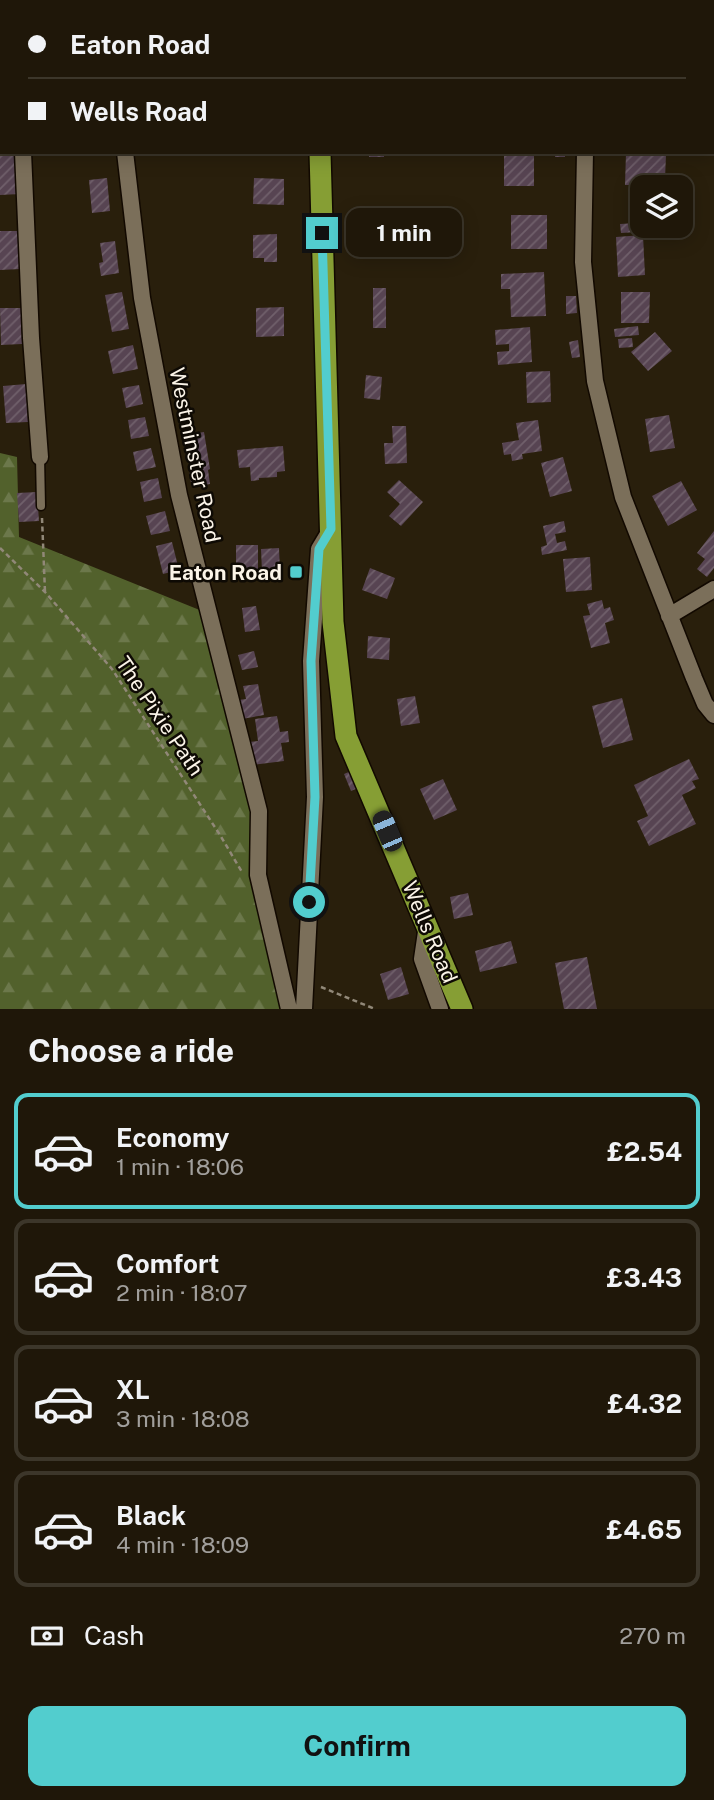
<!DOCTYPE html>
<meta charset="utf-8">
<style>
:root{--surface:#1f1709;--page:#272012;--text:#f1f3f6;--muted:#a19f9c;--line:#3c362a;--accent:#52cdce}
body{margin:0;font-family:"Public Sans",sans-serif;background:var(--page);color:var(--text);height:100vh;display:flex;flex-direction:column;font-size:26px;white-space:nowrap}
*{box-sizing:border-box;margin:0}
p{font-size:23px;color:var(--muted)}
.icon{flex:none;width:38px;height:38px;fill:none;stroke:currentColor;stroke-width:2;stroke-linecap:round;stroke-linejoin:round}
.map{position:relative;height:1009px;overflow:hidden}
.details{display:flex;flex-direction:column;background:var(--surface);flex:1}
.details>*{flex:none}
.guide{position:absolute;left:0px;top:0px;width:714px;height:154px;box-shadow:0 4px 18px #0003,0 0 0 2px var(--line);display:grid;align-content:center;height:154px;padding:0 28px;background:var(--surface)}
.buttons{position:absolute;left:630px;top:175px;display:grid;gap:14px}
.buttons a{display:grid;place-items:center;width:63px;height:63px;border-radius:14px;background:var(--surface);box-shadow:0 4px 18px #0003,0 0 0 2px var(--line);font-size:35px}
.end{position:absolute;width:32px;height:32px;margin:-16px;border:9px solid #52cdce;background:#111;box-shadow:0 0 0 4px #111}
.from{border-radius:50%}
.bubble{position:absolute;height:49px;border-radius:14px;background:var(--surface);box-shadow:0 4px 18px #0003,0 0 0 2px var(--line);font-size:23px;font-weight:700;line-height:49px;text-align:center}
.car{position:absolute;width:21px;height:42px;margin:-21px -10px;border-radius:9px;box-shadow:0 0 5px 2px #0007;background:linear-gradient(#222 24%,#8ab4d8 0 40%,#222 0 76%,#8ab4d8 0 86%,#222 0)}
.guide b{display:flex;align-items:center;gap:24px;height:66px;font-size:26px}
.guide b+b{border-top:2px solid var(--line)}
.guide i{width:18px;height:18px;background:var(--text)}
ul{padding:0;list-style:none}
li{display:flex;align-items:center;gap:21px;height:116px;margin:0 14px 10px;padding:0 14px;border:4px solid var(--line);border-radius:14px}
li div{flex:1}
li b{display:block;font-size:26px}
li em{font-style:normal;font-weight:700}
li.selected{border-color:var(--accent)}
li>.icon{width:63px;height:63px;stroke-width:1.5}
h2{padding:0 28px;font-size:32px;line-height:84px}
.pay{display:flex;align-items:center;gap:18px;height:77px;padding:0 28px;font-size:26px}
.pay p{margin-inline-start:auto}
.primary-button{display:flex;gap:14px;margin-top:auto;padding:14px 28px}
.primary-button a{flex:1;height:80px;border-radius:14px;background:var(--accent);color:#111;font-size:28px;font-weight:700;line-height:80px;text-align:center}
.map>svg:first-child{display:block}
</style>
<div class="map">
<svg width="714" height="1009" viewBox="0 0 714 1009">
<defs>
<pattern id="forest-firs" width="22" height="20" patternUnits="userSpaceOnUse" patternTransform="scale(1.75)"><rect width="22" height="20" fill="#52612c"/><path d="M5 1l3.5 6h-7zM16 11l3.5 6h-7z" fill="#6c784b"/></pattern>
<pattern id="building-hatch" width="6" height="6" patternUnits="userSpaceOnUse" patternTransform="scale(1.75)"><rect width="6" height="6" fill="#574452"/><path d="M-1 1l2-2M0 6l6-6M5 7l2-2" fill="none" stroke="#70606b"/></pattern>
</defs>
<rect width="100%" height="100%" fill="#291f0c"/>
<!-- forest -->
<path fill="url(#forest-firs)" d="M0,453L17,457L19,537L207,613L294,999L292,1009H0Z"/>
<!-- building -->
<path fill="url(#building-hatch)" d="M369,152H384V157H369Z
M504,152H534V186H504Z
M555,152H565V157H555Z
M626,153L666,155L665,179L647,178L646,185H625Z
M18,155L20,194L0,195V156Z
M107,178L110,211L92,213L89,180Z
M254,178L284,179V205L253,204Z
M511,215H547V249H511Z
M371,217H404V242L371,241Z
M636,223L637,232L621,233L620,224Z
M0,231H21V269L0,270Z
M277,234V262H264V258H253V235Z
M643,235L645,275L618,277L616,237Z
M115,241L119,273L101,276L99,263L103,262L100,243Z
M544,272L546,316L511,317L510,289H501V274Z
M373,288H386V328H373Z
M122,292L129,329L112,332L105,295Z
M621,292H650L649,323H621Z
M566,296H576L577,313L566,314Z
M284,307V336L256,337V308Z
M0,308H21L22,344L1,345Z
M638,326L639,335L615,337L614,329Z
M530,327L532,362L498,365L497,352L509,351V344L496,345L495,330Z
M655,332L672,351L648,371L631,352Z
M632,338L633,347L619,348L618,339Z
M578,340L580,357L572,358L569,342Z
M133,345L138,369L113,374L108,351Z
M550,371L551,402L527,403L526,372Z
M366,375L382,377L380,400L364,398Z
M26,384L28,422L6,423L3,386Z
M139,385L143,404L126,408L122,388Z
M669,415L675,448L650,452L645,419Z
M145,417L149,436L131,439L128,420Z
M538,420L542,451L522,454L523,459L512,461L511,454L504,455L502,443L519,440L516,423Z
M392,426H406L407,463L385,464L384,443H393Z
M204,432L210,469L208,470L210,484L192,487L189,473L197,471L190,434Z
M283,446L285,471L277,472V477L259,478V480L251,481L250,467L239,468L237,450Z
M151,448L156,467L137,471L133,452Z
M563,457L572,491L550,497L541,463Z
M158,478L162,498L144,502L140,482Z
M399,480L423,502L401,526L389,516L400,504L387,492Z
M681,481L697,510L668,526L652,496Z
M37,492L39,521L19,522L17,493Z
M165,511L170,531L151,535L146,516Z
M564,521L566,532L555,534L557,543L565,541L567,550L542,555L541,547L547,545L543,526Z
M714,531V568L707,577L697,569L705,559L697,553Z
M172,542L179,570L163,574L156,546Z
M236,545H258V572H236Z
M279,548L280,571L262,572L261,549Z
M590,557L592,590L566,592L563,559Z
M370,568L395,578L387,599L362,590Z
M602,600L604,609L610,607L614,620L605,623L610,643L591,648L583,616L590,615L587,604Z
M256,606L260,630L245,632L242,608Z
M368,636L390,638L389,660L367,658Z
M254,651L258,667L242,670L238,655Z
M258,684L264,715L242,719L238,700L246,699L243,686Z
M415,696L420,723L401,726L397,699Z
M622,698L633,740L603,748L592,706Z
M277,716L280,732L288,731L289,742L281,743L284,761L252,765L249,742L258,741L255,719Z
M689,759L699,779L692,781L696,788L682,795L696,824L649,846L637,821L648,816L634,785Z
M356,769L363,786L351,791L344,774Z
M443,779L457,810L434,820L420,789Z
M468,893L473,915L454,919L450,897Z
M511,941L517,963L480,972L475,951Z
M587,957L597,1009H564L555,963Z
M401,967L409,994L388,1000L380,974Z"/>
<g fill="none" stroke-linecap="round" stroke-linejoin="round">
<!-- service casing -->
<g stroke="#120900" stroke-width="11">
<path id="service" d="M40,457L41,506"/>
</g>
<!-- minor casing -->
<g stroke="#120900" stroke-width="19">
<path id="minor" d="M119,2V0
M590,2V0
M0,75L2,80
M23,152L31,338L40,457
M125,152L142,298L179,495L259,811L258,875L289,1009
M585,152L583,262L595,381L623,497L694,678L705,704L714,715
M669,616L714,589
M427,925L422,959L440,1009
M304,1009L315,797L311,661L319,549L331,529"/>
</g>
<!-- tertiary casing -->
<g stroke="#120900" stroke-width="23">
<path id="tertiary" d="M352,2L353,0"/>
</g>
<!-- trunk casing -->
<g stroke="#120900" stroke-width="24">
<path id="trunk" d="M328,2L329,0
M320,152L333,622L346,736L462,1009"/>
</g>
<!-- path -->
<path stroke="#918878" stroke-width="2.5" stroke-dasharray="5 3.5" stroke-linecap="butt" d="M42,518L45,592
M0,548L45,592L112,669L220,835L242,872
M321,987L375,1009"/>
<!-- service -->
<use href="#service" stroke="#7b6f5a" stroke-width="8"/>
<!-- minor -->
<use href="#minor" stroke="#7b6f5a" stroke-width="16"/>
<!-- tertiary -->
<use href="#tertiary" stroke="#7b6f5a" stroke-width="19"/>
<!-- trunk -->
<use href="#trunk" stroke="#869e34" stroke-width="21"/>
</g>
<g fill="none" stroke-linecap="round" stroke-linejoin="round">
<!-- route -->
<path stroke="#52cdce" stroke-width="9" d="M309,902L315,797L311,661L319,549L331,529L322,233"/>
</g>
<!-- markers -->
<rect fill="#52cdce" stroke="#0e0a04" stroke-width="2.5" x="289" y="565" width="14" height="14" rx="3.5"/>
<g text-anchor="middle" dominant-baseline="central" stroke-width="5" stroke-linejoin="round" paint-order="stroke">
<!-- street labels -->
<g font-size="21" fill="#fbf4e8" stroke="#0e0a04">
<text transform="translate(195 455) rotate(78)">Westminster Road</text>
<text transform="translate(160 716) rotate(56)">The Pixie Path</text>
<text transform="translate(430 932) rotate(67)">Wells Road</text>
</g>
<!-- poi labels -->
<g font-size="21" font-weight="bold" fill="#fbf4e8" stroke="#0e0a04" text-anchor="end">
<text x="282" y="572">Eaton Road</text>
</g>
</g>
</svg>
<div class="buttons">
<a><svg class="icon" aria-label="layers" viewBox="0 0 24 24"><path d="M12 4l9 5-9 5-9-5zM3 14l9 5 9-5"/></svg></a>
</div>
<i class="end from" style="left:309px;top:902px"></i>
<i class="end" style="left:322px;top:233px"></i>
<div class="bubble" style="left:346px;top:208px;width:116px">1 min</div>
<i class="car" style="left:387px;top:831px;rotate:337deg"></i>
<div class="guide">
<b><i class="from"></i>Eaton Road</b>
<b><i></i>Wells Road</b>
</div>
</div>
<section class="details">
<h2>Choose a ride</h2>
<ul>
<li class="selected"><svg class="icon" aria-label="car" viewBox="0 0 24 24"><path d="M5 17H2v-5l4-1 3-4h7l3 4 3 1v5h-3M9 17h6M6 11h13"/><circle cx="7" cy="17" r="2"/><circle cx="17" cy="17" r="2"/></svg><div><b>Economy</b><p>1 min · 18:06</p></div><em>£2.54</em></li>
<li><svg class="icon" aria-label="car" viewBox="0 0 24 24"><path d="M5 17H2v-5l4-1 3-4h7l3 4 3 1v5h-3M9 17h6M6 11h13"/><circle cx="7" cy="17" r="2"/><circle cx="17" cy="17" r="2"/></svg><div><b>Comfort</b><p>2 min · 18:07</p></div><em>£3.43</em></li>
<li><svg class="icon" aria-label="car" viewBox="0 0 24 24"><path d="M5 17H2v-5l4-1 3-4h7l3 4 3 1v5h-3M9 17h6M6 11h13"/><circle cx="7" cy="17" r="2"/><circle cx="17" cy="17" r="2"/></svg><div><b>XL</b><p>3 min · 18:08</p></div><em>£4.32</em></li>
<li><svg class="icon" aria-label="car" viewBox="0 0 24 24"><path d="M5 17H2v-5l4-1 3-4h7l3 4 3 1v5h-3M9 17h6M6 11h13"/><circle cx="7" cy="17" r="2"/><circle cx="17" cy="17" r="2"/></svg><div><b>Black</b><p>4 min · 18:09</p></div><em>£4.65</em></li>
</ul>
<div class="pay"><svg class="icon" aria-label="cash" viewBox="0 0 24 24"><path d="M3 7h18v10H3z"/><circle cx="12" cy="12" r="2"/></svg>Cash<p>270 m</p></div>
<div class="primary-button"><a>Confirm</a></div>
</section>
